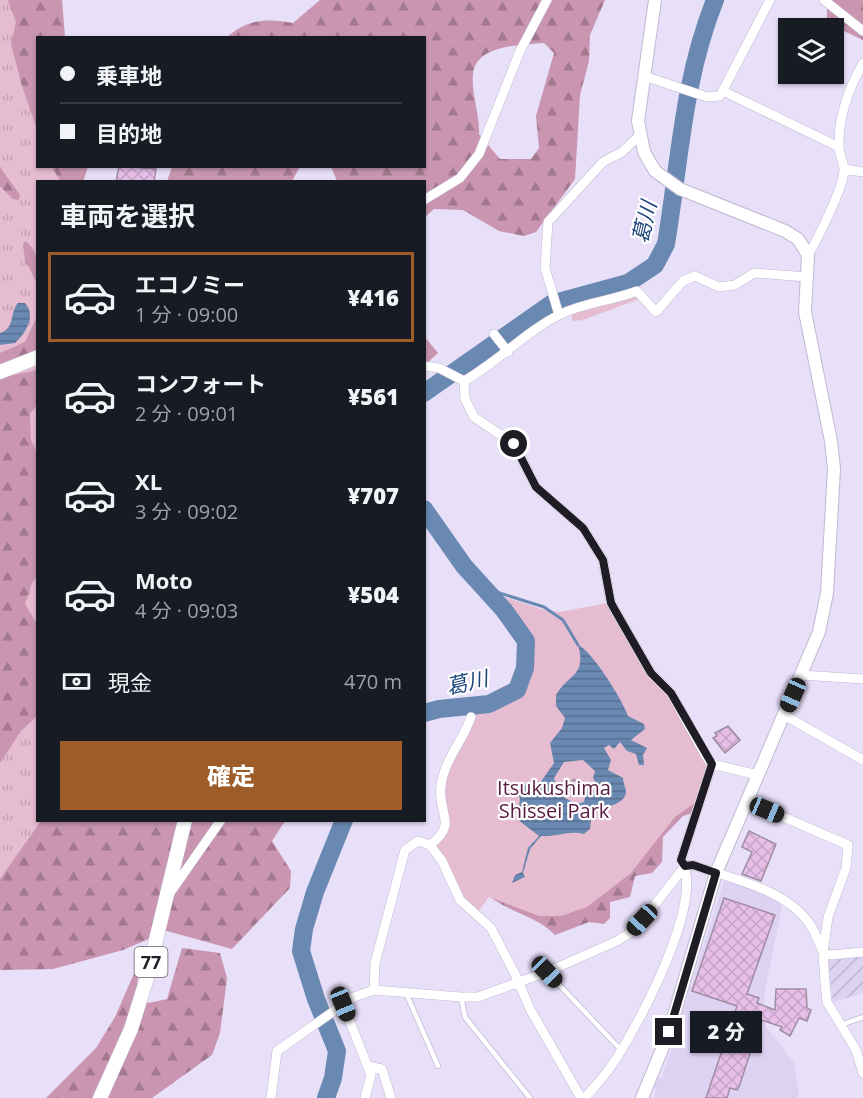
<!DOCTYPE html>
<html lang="ja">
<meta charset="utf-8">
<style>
:root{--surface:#171b24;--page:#20242c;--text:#f1f3f6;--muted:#9ea1a6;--line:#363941;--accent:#9e5c29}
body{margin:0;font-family:"Open Sans","Noto Sans JP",sans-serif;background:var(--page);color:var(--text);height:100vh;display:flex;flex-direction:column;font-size:22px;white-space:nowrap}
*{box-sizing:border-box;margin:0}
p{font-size:20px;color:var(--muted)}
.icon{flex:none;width:33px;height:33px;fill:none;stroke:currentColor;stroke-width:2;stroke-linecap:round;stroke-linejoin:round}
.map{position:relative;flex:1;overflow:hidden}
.sheet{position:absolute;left:36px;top:180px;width:390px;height:642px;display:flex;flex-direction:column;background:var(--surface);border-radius:0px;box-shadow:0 2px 4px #0004}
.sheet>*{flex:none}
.top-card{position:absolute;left:36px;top:36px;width:390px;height:132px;border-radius:0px;box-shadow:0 2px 4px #0004;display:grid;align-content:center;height:132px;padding:0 24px;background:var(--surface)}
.buttons{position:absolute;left:778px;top:18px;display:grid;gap:12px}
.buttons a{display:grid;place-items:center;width:66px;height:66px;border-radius:0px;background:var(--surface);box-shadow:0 2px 4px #0004;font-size:30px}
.end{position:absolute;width:27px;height:27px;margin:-14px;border:8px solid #201c25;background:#fff;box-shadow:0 0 0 3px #fff}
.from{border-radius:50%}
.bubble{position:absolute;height:42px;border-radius:0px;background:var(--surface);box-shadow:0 2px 4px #0004;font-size:20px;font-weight:800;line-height:42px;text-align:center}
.car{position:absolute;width:18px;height:36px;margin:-18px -9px;border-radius:8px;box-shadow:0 0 4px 2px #0007;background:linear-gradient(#222 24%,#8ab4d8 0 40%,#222 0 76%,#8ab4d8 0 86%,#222 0)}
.top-card b{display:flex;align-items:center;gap:21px;height:57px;font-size:22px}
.top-card b+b{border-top:2px solid var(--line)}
.top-card i{width:15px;height:15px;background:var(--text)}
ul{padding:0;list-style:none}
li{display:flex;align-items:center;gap:18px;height:90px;margin:0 12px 9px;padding:0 12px;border:3px solid transparent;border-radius:0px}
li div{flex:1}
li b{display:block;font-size:22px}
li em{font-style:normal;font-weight:800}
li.current{border-color:var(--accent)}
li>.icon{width:54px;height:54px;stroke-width:1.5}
h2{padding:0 24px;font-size:27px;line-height:72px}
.pay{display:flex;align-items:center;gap:15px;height:66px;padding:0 24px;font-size:22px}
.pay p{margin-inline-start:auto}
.button{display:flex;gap:12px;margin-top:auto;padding:12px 24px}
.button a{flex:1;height:69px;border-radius:0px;background:var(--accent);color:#fff;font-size:24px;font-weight:800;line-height:69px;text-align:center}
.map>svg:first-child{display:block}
</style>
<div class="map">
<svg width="863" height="1098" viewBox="0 0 863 1098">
<defs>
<pattern id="industrial-furrows" width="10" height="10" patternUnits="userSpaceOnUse" patternTransform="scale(1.5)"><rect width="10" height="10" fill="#ded2f3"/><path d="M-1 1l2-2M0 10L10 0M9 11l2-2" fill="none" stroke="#beb4d0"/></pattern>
<pattern id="grass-tufts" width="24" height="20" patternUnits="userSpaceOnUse" patternTransform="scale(1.5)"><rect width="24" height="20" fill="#e6bcd1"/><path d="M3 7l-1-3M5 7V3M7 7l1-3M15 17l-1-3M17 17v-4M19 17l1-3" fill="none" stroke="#c5a1b3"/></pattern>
<pattern id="forest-firs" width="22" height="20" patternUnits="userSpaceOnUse" patternTransform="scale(1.5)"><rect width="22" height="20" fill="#c995b0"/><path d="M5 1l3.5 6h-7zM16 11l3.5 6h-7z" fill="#a3798f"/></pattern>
<pattern id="water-rules" width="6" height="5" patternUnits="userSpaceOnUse" patternTransform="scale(1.5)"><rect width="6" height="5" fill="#6a89b2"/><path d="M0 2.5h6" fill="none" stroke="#576f91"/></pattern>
<pattern id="building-cross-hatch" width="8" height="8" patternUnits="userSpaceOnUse" patternTransform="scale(1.5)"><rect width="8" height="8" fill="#e7bfe9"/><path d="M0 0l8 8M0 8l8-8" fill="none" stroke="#c6a4c8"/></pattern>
</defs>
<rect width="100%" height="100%" fill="#e8dff9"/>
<!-- built -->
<path fill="#ded2f3" d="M725,878L780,900L782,907L765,990L763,1017L767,1028L794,1063L799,1094L797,1098H654L656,1089L653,1088L658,1077L662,1078Z"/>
<!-- industrial -->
<path fill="url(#industrial-furrows)" d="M863,956V993L833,1002L828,961L830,958Z"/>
<!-- grass -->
<path fill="url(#grass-tufts)" d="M0,0H33L38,76V166L64,167V181L38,182V820L71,821L0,955Z"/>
<!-- forest -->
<path fill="url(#forest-firs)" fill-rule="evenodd" d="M8,0H62L65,37L38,38L37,129L22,86L11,44L16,22Z
M320,0H605L590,35L589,61L580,95L575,179L536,232L524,236L499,231L463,210L434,209L425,217L424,182L337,181L331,167L424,166V38H226C247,19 267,18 293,23ZM544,43L554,53L536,116L539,148L531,159H500L479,134C480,114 471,94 473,74C476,44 523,45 544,43Z
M830,0H863V40L827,23V6Z
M0,167L20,195L19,200L13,199L0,186Z
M52,167H88L83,182L60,181Z
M172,167V166L300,167L292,181H167Z
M25,241C40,251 38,268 37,284L25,259L23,245Z
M37,316V353L0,367V353L25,342Z
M425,337L438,353L425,365Z
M37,370V405L30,414L31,440L38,455L37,577L32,583L25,604L37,624V716L21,731L0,763V378Z
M696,785L694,809L690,814L683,816L663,837L662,862L652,873L635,876L630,897L610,902V918L604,924L589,922L555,935C534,913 502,912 482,889Z
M41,821H285L272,841L291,871L290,888L232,949L167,931L123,950L53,969L0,970V879Z
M182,948L220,953L227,978L220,1033L212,1055L152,1098H46L96,1048L115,1017L139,962L137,986L148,1003L167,999Z"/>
<!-- park -->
<path fill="#e6bcd1" d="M634,295L639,299L583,320L572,321V314Z
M499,595L544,610L559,612L608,603L667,692L707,768L695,803L675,817L630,874L587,907L561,916H539L489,897L478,912L461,899L436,845L445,803L444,789L455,751L469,735L475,714C484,711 494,710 502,705C528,690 541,655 526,628C520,616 508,606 499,595Z"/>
<!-- water -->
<path fill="url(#water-rules)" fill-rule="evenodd" d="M18,303H25C37,316 25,334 15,343L0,345V333C16,328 9,313 18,303Z
M578,645C592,651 622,699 628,716L644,724L645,729L631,740L647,748L643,755L644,765H639L636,754L627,751L620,742L614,749L609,745L604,748L611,760L608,770L623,778C623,783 626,788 626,792C625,806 601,807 596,810L591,819L590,829L584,834C572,830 556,837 541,836L530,849L523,873L525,877L512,883L515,875L522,872L528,848L539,836L517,819L520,799L514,783L533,787L540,783L554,763L550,743L562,728L565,718L556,706V695C568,674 587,676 578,645ZM583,760L595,771L593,778L596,784L594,789H587L584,802L576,804L558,794L554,778L564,762Z"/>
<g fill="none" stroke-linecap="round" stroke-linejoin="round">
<!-- stream -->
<path stroke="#6a89b2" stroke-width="3" d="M484,588L544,607L563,620L578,645"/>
<!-- river -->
<path stroke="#6a89b2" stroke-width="18" d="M424,393L551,304L628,283L655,265L666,244C680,160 683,80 715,0
M424,509L464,566L504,610L526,641L525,668L517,690L489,704L439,709L424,713
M326,1098L333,1078L337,1051L316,999L301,951L304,929L315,892L344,820"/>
</g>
<!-- building -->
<path fill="url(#building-cross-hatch)" stroke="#9f8da1" stroke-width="1.5" d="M119,166L156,169L154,182H116Z
M728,726L740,740L725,753L713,738L717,736L715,733Z
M574,779L582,787L575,793L568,785Z
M749,831L776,844L761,881L742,874L752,852L742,847Z
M724,898L775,915L747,994L759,998L757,1003L775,1010L776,989H806L807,1008L811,1010L807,1021L799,1018L790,1036L780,1030L782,1027L761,1020L739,1087L737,1090L730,1088L727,1098H706L737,1006L692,991Z"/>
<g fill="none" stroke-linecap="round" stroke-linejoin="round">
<!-- lane casing -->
<g stroke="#c1b8d1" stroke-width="6">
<path id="lane" d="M547,972L621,1050
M406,993L438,1066
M461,997L465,1017L530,1098
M841,1025L863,1017"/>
</g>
<!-- street casing -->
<g stroke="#c1b8d1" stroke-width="10">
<path id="street" d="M824,0L863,31
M644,76L707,97L720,96L770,0
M723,91L839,147
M844,169L863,172
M424,200L460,178L479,154L520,51L547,0
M808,255C817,240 844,187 844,170C844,162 839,155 839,147C838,118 849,88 863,63
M559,315L545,268L548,222L603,162L622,152L639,136
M494,334L508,352
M424,366L439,368L464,381
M464,381L465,399L474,417L514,444L536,487L583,528L603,560L611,603L616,612L651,673L671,693L707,758L712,764L758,775
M464,381C498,362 526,331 561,314C585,302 612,301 637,291L656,312L683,281L695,276L719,287L735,285L754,273L807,277
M802,675L863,679
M784,715L863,760
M747,801L848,845L846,868L828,917L823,952L825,983L827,1002L856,1050L863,1073
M430,845C459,823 437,814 441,786C444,760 463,741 471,717
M170,893L221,820
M374,990L375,963L405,850L418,841L430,845L442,861L460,900L491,928L515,974L530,1009L581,1098
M343,1004L371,1075L365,1098
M368,1066L382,1069L391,1098
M271,1098L277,1051L354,997L374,990L461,997H478L547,972L617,941L630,933L653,907L685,866L693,865C731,879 784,888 809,923C815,931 819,943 823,952L831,955L863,952
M585,1098C594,1087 604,1077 612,1065C636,1030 707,899 681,860L712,764"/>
</g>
<!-- secondary casing -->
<g stroke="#c1b8d1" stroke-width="14">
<path id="secondary" d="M642,1098L669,1032L716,873L819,632L827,593L834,469L831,441L805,312L808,255L798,239L785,231L680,189L655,171L644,152L638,121L655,0"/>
</g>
<!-- primary casing -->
<g stroke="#c1b8d1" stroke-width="15">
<path id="primary" d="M0,372L38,357
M100,1098L131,1029L146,981L185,820"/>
</g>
<!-- lane -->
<use href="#lane" stroke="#fff" stroke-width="4.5"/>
<!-- street -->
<use href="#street" stroke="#fff" stroke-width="9"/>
<!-- secondary -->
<use href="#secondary" stroke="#fff" stroke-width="12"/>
<!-- primary -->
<use href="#primary" stroke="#fff" stroke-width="14"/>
</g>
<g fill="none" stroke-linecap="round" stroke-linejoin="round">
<!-- route -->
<path stroke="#201c25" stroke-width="8" d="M514,444L536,487L583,528L603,560L611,603L616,612L651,673L671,693L712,764L681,860L685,866L693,865L716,873L669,1032"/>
</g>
<g text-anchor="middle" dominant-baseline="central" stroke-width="4.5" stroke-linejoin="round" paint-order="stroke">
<!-- shield labels -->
<rect fill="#fff" stroke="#636066" stroke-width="1.5" x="134.5" y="947" width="33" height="30" rx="4.5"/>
<g font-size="18" font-weight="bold" fill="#201c25">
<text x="151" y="962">77</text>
</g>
<!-- park labels -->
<g font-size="20" fill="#581a40" stroke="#fff">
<text x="554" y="787">Itsukushima<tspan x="554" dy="23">Shissei Park</tspan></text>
</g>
<!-- water labels -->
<g font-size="21" font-style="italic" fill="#1c467b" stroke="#fff">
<text transform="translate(644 222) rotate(-77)">葛川</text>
<text transform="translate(467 682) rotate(-13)">葛川</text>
</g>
</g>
</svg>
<div class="buttons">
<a><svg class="icon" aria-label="layers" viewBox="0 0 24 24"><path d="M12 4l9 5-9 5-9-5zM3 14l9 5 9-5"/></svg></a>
</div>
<i class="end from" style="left:514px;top:444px"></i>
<i class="end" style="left:669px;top:1032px"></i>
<div class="bubble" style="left:690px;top:1011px;width:72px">2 分</div>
<i class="car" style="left:793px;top:695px;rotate:204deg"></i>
<i class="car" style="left:767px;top:810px;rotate:113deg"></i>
<i class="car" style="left:642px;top:920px;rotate:223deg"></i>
<i class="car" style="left:547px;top:972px;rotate:136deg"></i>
<i class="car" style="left:343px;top:1004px;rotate:158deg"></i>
<div class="top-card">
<b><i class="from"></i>乗車地</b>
<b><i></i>目的地</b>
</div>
<section class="sheet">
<h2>車両を選択</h2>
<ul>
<li class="current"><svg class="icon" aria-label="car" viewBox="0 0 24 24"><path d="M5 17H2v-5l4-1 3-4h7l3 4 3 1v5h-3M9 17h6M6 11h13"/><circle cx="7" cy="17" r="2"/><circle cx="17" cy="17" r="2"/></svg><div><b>エコノミー</b><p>1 分 · 09:00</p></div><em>¥416</em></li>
<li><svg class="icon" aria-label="car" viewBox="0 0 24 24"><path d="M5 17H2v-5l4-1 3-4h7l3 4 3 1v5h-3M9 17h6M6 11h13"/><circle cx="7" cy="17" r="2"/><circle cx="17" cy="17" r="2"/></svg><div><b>コンフォート</b><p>2 分 · 09:01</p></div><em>¥561</em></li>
<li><svg class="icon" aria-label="car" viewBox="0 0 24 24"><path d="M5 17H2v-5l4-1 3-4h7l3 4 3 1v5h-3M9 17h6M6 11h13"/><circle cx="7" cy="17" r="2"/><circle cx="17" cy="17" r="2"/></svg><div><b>XL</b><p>3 分 · 09:02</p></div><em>¥707</em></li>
<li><svg class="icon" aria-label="car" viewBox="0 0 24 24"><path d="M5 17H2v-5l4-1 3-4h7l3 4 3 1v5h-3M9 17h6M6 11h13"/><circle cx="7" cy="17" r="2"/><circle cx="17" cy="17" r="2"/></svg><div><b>Moto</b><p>4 分 · 09:03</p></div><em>¥504</em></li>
</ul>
<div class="pay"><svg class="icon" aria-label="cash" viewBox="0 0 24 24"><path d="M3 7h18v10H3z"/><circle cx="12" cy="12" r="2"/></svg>現金<p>470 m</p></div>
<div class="button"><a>確定</a></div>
</section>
</div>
